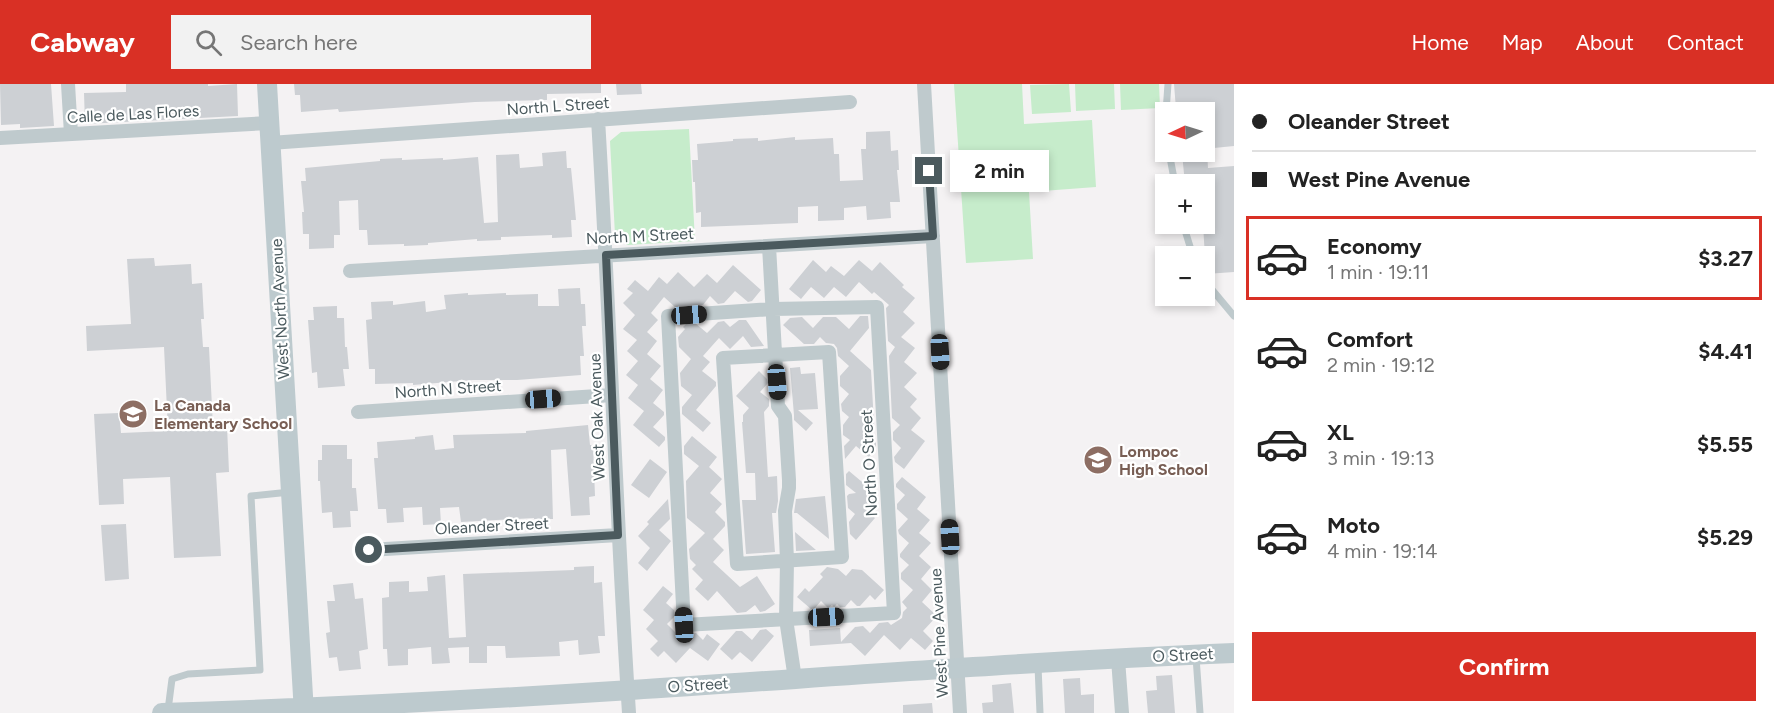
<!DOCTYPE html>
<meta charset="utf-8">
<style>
:root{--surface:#fff;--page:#f2f2f2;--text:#222;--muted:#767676;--line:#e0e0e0;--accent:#d93025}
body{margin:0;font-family:Figtree,sans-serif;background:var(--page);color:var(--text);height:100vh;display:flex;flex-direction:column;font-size:22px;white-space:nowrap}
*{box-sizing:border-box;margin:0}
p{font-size:20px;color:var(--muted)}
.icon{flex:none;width:33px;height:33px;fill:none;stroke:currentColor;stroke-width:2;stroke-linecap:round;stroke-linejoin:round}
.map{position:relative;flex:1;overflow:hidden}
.details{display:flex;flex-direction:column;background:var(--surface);width:540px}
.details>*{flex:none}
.guide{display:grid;align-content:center;height:132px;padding:0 18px;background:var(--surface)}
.needle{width:39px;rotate:266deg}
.buttons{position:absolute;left:1155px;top:18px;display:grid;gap:12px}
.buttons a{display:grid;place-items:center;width:60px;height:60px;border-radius:0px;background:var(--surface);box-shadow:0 3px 9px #0003;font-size:30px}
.end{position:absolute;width:27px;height:27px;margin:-14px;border:8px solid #4b5a5e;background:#fff;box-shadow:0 0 0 3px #fff}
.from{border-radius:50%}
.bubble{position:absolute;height:42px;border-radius:0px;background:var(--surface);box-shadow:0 3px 9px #0003;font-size:20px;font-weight:700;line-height:42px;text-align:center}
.car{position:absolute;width:18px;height:36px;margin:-18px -9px;border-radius:8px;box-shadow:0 0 4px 2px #0007;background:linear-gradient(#222 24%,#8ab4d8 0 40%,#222 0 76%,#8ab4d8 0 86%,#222 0)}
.guide b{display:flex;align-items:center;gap:21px;height:57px;font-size:22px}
.guide b+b{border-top:2px solid var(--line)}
.guide i{width:15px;height:15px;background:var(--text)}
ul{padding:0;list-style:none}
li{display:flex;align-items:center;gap:18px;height:84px;margin:0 12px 9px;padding:0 6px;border:3px solid transparent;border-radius:0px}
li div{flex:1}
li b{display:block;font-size:22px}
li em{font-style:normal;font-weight:700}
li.active{border-color:var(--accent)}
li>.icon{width:54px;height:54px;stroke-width:1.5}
.action{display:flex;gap:12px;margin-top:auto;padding:12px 18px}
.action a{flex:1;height:69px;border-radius:0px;background:var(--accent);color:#fff;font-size:24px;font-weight:700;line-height:69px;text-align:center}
header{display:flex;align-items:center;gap:36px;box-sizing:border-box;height:84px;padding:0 30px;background:var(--accent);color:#fff}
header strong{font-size:28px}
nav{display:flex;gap:33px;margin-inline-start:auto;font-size:21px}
.search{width:420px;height:54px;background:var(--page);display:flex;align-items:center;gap:15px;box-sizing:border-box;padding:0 21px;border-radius:0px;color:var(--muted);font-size:22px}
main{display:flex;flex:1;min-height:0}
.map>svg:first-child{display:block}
</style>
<header>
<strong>Cabway</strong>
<div class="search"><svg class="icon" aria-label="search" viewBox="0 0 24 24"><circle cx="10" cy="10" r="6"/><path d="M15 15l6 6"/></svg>Search here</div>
<nav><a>Home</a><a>Map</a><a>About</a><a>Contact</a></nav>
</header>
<main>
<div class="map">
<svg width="1234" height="629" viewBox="0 0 1234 629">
<rect width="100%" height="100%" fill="#f4f2f3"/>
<!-- green -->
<path fill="#c6eccb" d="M954,0H1022L1024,40L1092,36L1096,103L1029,108L1033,175L966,179Z
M1069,0L1071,28L1032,30L1030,1Z
M1075,0H1114L1115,25L1076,27Z
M1120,0H1159L1160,24L1121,26Z
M689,45L695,157L627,161L615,151L610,57L621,48Z"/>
<!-- building -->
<path fill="#cdd0d4" d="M0,0H51L54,42L20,44V40L1,41Z
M126,0H208V2L237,0L238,32L85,40L84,9L126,8Z
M294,0H601V9L547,10V16L475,18L339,28L338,25L301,28L300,11H295Z
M616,0H641L642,10L617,11Z
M1174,0H1234V62L1204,65V28H1202V23L1176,25Z
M890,47L891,67L898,66L899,86H897L900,118H890L891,134L867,136L866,122L844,124V136L818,137V122L798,123V139L701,143V128L696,129L695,98H693L692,76H698L697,60L733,57V55L758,54V57L795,53V56L833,54L834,70H839L840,97L863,96L861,65H866V48Z
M566,67L567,84H571L574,114L576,136H571L572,153L552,154V151L501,153V156L477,157V155L428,159V161L404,162V160L368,161L367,146H359L358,116L339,117L340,151H334V164L309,165V150H303L302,128H304L301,97H306L305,84L380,77V75L402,74V76L443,74V76L478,73L484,139L498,138L496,71L519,70L520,84L543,82L542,69Z
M1207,67L1208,84L1234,82V188L1206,190L1203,140H1204V100H1185L1182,69Z
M154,174L155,182L191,180L192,200L202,199L204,235H201L203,263H209L213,343L227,342L229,388L216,389L221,472L174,474L170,393L123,395L124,420L99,421L94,330L119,329L121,349L168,347L164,263L87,267L86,242L131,240L127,175Z
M813,176L826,188L831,182L844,192L859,176L872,187L880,178L904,201L902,203L915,214L903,228L915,239L901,253L915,264L904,278L917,289L904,303L917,315L910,323L921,334L911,346L925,357L904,385L895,378L894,373L901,364L893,356V348L900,341L892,334L889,272L895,263L888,257L886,224L889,221L874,208L872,210L859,198L846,213L834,203L824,214L811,203L801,215L789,205Z
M733,181L761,206L752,217L748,218L735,207L724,219L718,220L710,212L703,221L675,223L664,213L651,229L658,236L647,248L657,257L647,270L661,282L650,295L663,306L653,319L664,328V331L653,343L665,353V356L659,363L633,341L644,327L628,314L638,301L626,291L638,277L627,267L637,256L623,245L635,231L623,219L633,209L627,205L635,196L648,207L659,193L667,200L678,188L694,203L707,190L717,199Z
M580,204L581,220H585L586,242H582L584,272H580L581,291L517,296H473L413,301V299L375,300V285H369L366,236L372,235L371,218L393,217V221L425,217L426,228L446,225L444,211L468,209V211L506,209V211L538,210V222H559L558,205Z
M337,222V234H344L345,263H347L349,285H343L345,302L318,304L317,288L312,289L308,236H314L313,223Z
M860,232H868L869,244L850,267L871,286L874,340L865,351L876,359V365L869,373L856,362L845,375L844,362L850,356L843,351V341L849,333L842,327L841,320L849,310L840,302V292L849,282L838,272L837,264L834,260L826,259L820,253L814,260H804L783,241L790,234L802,233L813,244L823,233H836L849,245Z
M739,236H746L764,262L751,263L743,252L730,265L719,254L703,272L710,278L702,287L716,298V302L696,326L711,339L703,348L682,330V323L692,311L681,302L680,289L691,275L679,263L678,253L685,245L683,243L686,240L695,239L707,249L718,238L724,237L730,243Z
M800,283L801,290L815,289L818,325L798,326L813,339L806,347L794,336V331L790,284Z
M759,287L767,295L768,299L760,308L769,315V322L764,328L768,393L777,392L778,417L776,429H772L775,468L746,470L742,416H756L755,389H746L742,338H743V331L749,324L736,312Z
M588,341L590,361H593L595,412L589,413L590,431L571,432L566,365L551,366L553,435H534V434L461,438L459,423L440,424L441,440L423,441L422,423L403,424L404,438L387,439L386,425H378L374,374H378L377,358L415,355V353L433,351L435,366L454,364L453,351L526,349V347Z
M692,352L717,373L709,383L722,395L710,409L722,420L715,428L725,438V442L713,455L724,466L713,478L740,503L757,492L775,520L765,527L760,528L755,521L746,528L737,529L717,507L708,517L695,505L703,496L692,485L696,481L690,475L689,465L705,449L687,434L686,397L699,382L684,370V362Z
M322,361H347V375H352V404H356L358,427H350L351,443L333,444L332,428L322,429L320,397H318V376H322Z
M650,375L667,388L649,414L631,401Z
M849,387L874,408L878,407L864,424L875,434L856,456L850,450L849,438L855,430L848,424L847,412L849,410L856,409L846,401V390Z
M902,393L926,413L917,425L930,436L919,449L931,459L919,472L931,483L921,495L932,506L922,518L937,532L923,547L933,557L925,566L911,554L900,566L884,551L865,572L851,559L810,562L809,546L840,544L841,558L855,543L863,542L870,549L879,539L888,538L891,541L902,534L903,528L907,524L902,518L913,506L901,495V489L909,481L900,473V470L909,459L899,450L898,446L908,435L897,425V420L905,411L896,403V400Z
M825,412L828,442L829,455L797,429H794L796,415Z
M668,415L670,435L659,446L671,457L647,487L638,479L650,464L638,452L649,440L647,438Z
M126,440L129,495L105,497L101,441Z
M795,448L816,466L796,467Z
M594,482V499L602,498L605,552H598L600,569L579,571L578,556L559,558L560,572L506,574L505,562H487V579H469V563L448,564L450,579L432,580L431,563L408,565V581L388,582L387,565H383L382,514L389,513V498L409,497V508L428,507L427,493L445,491L449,554L466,553L463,490L574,486V483Z
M827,483L838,485L846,492L852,485L862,486L884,506L875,516L870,511L860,522H857L851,516L845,523H840L837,520L834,523L832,521L828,524L821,517L815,524L811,525L797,513L805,504L809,508L823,493L820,490Z
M353,499L355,515L363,514L368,565L359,567L361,585L339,587L337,573L329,574L326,549L330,548L327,517H335L333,501Z
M663,502L673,510L666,519L674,526L675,532L667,540L683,556L689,550L696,549L703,556L707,550L720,560L708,577L690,564L676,579L664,567L658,573L650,565L658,557L646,545L654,536L643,526Z
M766,545L774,552L752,578L740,568L732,576L720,565L736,547H742L752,556L760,546Z
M1172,591L1175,629H1148L1146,607L1157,606L1156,592Z
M1080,594L1081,611L1094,610V629H1065L1063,595Z
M1011,599L1014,629H983L982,619L993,618L992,601Z
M932,619L933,629H903V621Z"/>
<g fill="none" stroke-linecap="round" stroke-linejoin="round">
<!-- lane -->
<path stroke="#bfcacd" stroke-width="7" d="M1166,28L1168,0
M1169,68L1175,100
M1183,140L1193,172
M1204,196L1234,232
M1196,573L1200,629
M1038,582L1040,629
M168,626L172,595L188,590L260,586L251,412L290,408"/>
<!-- street -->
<path stroke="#bfcacd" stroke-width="14" d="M68,0L71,50
M924,0L960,629
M598,35C610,233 616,431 629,629
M0,54L269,39
M270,59L850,18
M769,162L778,322L785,332L789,396V404L785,427L787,477L786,535L795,595
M350,187L933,152
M877,223L894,529L684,541L668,232L773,225Z
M829,268L842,473L737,480L723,274Z
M358,328L612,311
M369,466L618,451
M1118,575L1122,629"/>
<!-- secondary -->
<path stroke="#bdcace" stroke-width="20" d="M267,0L304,629
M162,629C318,624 475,616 631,606C832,593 1033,577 1234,569"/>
</g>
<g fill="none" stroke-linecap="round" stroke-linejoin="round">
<!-- route -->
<path stroke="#4b5a5e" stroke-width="8" d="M369,466L618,451L606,171L933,152L929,87"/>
</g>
<!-- icons -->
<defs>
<g id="school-disc" transform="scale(1.5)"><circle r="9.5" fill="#8d6e63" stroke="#fff"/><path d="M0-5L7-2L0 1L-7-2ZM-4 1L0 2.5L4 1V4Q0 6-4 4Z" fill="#fff"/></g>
</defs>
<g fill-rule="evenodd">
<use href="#school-disc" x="133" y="330"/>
<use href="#school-disc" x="1098" y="376"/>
</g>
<g text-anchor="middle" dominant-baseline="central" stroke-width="4.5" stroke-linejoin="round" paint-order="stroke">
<!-- street labels -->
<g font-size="16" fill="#4b5a5e" stroke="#fff">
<text transform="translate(558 22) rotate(-4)">North L Street</text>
<text transform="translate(133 30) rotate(-3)">Calle de Las Flores</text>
<text transform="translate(640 152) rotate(-3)">North M Street</text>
<text transform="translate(280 225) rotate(-93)">West North Avenue</text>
<text transform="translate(448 305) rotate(-4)">North N Street</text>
<text transform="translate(597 333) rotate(-92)">West Oak Avenue</text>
<text transform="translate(869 379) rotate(-93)">North O Street</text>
<text transform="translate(492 442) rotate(-3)">Oleander Street</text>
<text transform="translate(939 549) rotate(-93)">West Pine Avenue</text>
<text transform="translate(1183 571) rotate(-3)">O Street</text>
<text transform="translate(698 601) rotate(-4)">O Street</text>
</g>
<!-- education labels -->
<g font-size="16" font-weight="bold" fill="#785e54" stroke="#fff" text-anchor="start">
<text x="154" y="321">La Canada<tspan x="154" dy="18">Elementary School</tspan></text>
<text x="1119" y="367">Lompoc<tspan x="1119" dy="18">High School</tspan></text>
</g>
</g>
</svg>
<div class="buttons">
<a><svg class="needle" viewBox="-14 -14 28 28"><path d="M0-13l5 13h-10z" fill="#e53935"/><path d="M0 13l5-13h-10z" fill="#767676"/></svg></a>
<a>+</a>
<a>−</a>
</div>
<i class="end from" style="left:369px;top:466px"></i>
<i class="end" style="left:929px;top:87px"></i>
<div class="bubble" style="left:950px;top:66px;width:99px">2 min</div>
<i class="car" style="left:689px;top:231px;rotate:86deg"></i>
<i class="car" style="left:940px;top:268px;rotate:177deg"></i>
<i class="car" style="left:777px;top:298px;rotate:176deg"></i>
<i class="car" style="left:543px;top:315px;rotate:86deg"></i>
<i class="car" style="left:950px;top:453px;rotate:357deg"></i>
<i class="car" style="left:826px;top:533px;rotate:87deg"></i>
<i class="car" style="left:684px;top:541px;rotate:357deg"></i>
</div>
<section class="details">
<div class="guide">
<b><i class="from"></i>Oleander Street</b>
<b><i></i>West Pine Avenue</b>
</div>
<ul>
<li class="active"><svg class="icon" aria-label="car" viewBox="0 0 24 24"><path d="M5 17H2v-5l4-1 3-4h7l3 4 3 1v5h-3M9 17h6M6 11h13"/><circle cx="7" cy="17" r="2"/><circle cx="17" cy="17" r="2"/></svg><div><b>Economy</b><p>1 min · 19:11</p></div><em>$3.27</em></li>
<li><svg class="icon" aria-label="car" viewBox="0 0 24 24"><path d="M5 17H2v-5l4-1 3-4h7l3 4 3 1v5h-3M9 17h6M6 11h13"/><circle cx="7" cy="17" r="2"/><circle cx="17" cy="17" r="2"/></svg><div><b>Comfort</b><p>2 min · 19:12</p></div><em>$4.41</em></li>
<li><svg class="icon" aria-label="car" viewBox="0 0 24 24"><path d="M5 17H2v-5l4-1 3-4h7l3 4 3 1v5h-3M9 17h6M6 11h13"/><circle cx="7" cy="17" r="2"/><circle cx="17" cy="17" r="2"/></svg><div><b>XL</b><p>3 min · 19:13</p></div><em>$5.55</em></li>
<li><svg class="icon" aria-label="car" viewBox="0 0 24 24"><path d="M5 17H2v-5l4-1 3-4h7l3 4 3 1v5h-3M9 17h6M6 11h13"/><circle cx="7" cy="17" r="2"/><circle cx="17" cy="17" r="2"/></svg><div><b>Moto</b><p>4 min · 19:14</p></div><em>$5.29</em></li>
</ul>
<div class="action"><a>Confirm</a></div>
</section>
</main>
